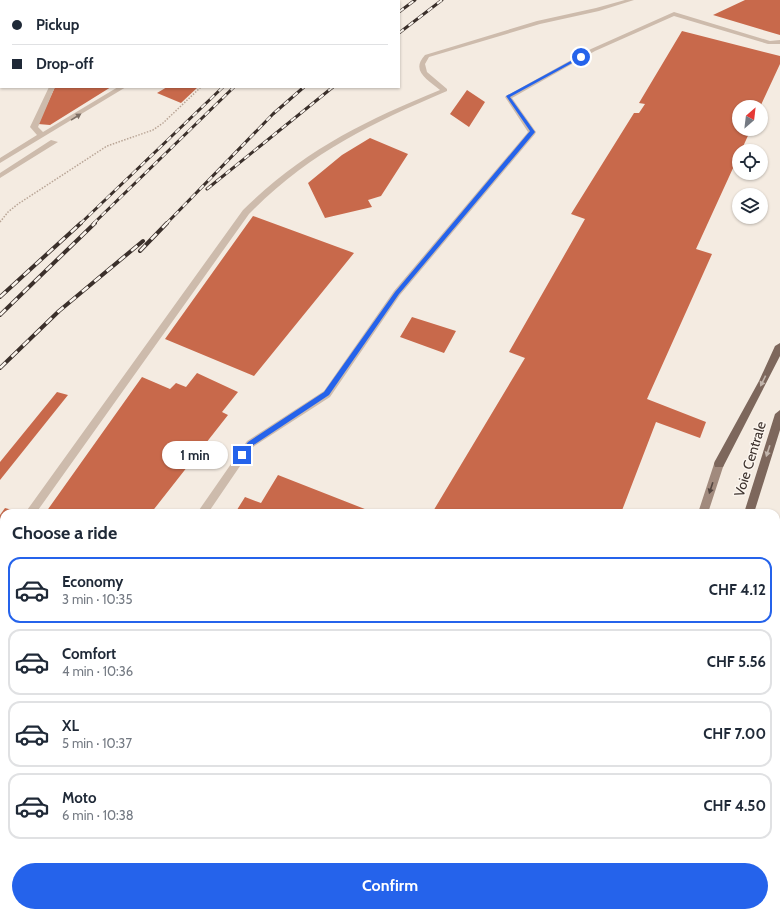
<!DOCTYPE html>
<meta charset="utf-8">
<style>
:root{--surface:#fff;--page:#f6f6f7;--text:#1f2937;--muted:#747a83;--line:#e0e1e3;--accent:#2563eb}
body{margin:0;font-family:Cabin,sans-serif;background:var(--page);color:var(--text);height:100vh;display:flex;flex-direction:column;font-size:15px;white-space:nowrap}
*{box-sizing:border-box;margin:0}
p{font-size:13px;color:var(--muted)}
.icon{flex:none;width:22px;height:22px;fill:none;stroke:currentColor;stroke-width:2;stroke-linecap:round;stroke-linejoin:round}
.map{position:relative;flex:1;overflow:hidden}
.side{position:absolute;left:0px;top:509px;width:780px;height:408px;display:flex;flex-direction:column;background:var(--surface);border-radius:12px 12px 0 0;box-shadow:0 1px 3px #0004}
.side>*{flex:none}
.banner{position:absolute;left:0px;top:0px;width:400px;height:88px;box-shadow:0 1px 3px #0004;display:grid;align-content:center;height:88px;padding:0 12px;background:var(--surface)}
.needle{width:26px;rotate:28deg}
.tools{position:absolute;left:732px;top:100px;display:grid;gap:8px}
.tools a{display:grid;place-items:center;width:36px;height:36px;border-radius:50%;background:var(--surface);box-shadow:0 1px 3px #0004;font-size:20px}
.end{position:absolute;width:18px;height:18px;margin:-9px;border:5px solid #2563eb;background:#fff;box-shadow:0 0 0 2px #fff}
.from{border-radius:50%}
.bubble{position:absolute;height:28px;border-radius:14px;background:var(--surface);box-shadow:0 1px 3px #0004;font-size:13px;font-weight:700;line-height:28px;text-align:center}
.banner b{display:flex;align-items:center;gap:14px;height:38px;font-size:15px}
.banner b+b{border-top:1px solid var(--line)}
.banner i{width:10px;height:10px;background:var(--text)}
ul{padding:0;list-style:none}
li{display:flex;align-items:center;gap:12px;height:66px;margin:0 8px 6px;padding:0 4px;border:2px solid var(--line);border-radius:12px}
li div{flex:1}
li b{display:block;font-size:15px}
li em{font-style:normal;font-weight:700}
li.active{border-color:var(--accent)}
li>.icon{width:36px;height:36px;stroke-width:1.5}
h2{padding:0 12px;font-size:18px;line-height:48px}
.button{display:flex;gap:8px;margin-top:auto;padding:8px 12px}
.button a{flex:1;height:46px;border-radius:24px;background:var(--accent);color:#fff;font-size:16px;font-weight:700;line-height:46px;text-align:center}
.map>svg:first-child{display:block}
</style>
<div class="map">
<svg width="780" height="917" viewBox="0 0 780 917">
<rect width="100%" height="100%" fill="#f4ebe1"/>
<!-- plaza -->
<path fill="#ecdcc8" d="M776,836L780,837V917H453L455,913H776Z
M26,913H108L106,917H23Z"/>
<!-- building -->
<path fill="#c8694b" d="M745,0H780V35L713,15Z
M682,31L780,56V64L760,107H739V129H751L741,151H739V155L696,249L712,254L647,399L706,422L700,438L656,422L621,513H432L525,358L509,352L585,219L571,214L634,113H639L645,104L639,103Z
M55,87H111L50,125L38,124Z
M167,87H198L181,103L157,93Z
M467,90L485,102L469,127L450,114Z
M370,138L408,154L381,196L368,200L372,207L325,218L308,183L342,155Z
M253,216L354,253L254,376L165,339Z
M412,317L456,331L444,353L400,337Z
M197,373L238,392L222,412L228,415L151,513L46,512L142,377L170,389L176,383L186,387Z
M57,392L68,395L0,480V462Z
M278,475L375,513H235L245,497L261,503Z
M5,508L16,511L15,513H4V527L1,531L0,515Z
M0,790L4,792V913H26L23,917H0Z
M108,913H199L206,917H106Z"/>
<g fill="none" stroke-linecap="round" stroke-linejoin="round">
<!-- primary-tunnel -->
<path stroke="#cfc6bd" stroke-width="12" stroke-dasharray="12 6" stroke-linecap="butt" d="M652,917L653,913
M709,917L710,913"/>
<!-- path-far1 -->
<path stroke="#b9a596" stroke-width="1.5" stroke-dasharray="1.5 1.5" stroke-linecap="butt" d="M0,222L8,212L18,204L107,146L153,130L163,123L201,87"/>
<!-- path -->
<path stroke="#b9a596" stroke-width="3" stroke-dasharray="2.5 2.5" stroke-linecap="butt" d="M476,913L484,917"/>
<!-- service -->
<path fill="#cdbbac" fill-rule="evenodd" d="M625,0H634L599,11L540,24L429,57L425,64L427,72L447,89V91C370,124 309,153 249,214L36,513H25L243,210C303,151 364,121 440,90C428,80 410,71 425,55L537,21L596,8Z
M674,12L770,41L780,40V44H768L674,16L595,51L512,98L536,132L535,134L400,295L330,397L253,447L208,513H197L247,441L324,391L394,291L528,132L505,97L506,96L591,49Z
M49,87H55L38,127L43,132L118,87H126L0,163V158L37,135L30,127Z
M51,140L58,142L0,178V173Z"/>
<!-- pedestrian -->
<path fill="#cdbbac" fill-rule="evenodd" d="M61,913H76L74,917H59Z"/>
<!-- secondary -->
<path fill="#a18a7d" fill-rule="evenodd" d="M719,460L723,461L724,464L708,513H698L714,464L715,461Z
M0,613L4,614V625L0,624Z
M0,691L4,693V705L0,703Z
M321,913H338L340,917H323Z
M388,913H408L410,917H390Z"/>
<!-- primary -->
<path fill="#7d675c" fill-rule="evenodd" d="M780,343V356L723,467H715L714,464L715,461L759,381L775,346Z
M780,410V430L754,513H744L775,414Z
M780,560V586L776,588V562Z
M588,913H602L601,917H587Z
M687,913H707L709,917H689Z"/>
<!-- tram -->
<path stroke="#3b302b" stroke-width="1" d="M0,640L4,642
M0,660L4,662
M516,913L525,917
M567,913L575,917"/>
<!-- rail-far1 casing -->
<g stroke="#3b302b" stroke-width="3">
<path id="rail-far1" d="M399,12L415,0
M399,33L442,0
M207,189L333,87
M80,224L223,87
M93,224L234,87
M166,224L273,114L304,87"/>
</g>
<!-- rail casing -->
<g stroke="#3b302b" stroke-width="4">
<path id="rail" d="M140,251L167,223
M0,297L81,223
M0,315L95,223
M0,368L59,311L143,241"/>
</g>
<!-- rail-far1 -->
<use href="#rail-far1" stroke="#fbf5ee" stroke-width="2" stroke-dasharray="6" stroke-linecap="butt"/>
<!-- rail -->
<use href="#rail" stroke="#fbf5ee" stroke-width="2.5" stroke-dasharray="8" stroke-linecap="butt"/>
</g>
<!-- one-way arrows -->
<defs><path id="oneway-solid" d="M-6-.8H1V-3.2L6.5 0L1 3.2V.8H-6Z"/></defs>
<use fill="#7d6f65" href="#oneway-solid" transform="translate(76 117) rotate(-32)"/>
<g fill="#c2b5ac">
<use href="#oneway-solid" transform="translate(763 381) rotate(116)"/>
<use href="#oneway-solid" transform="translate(768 451) rotate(108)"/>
</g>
<use fill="#544640" href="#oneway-solid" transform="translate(711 488) rotate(108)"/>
<!-- route -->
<path fill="#2563eb" d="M580,56L583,57L510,97L535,132L399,294L329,395L252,446L245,457H240V453L248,442L324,392L395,292L530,131L506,96Z"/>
<g text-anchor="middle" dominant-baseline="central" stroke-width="3" stroke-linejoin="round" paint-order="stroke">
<!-- street labels -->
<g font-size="14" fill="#3b302b" stroke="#fbf5ee">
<text transform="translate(750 459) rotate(-73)">Voie Centrale</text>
</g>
</g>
</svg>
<div class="tools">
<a><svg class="needle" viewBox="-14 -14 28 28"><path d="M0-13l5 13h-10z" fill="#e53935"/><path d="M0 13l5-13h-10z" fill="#747a83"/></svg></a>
<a><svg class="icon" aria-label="locate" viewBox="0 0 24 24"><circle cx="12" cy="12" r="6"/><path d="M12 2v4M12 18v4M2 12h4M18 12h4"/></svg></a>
<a><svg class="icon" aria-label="layers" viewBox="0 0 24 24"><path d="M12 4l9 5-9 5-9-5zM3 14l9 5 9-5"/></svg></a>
</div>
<i class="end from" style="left:581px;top:57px"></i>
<i class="end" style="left:242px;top:455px"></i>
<div class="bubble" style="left:162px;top:441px;width:66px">1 min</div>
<div class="banner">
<b><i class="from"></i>Pickup</b>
<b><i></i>Drop-off</b>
</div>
<section class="side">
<h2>Choose a ride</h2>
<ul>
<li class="active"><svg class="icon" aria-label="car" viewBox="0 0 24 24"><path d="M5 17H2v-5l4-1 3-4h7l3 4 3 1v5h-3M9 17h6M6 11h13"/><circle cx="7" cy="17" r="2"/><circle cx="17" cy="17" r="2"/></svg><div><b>Economy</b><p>3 min · 10:35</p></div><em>CHF 4.12</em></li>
<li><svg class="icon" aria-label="car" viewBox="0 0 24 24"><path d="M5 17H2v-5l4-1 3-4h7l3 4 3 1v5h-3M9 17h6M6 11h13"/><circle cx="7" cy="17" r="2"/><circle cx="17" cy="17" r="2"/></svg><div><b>Comfort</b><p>4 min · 10:36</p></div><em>CHF 5.56</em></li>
<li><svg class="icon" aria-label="car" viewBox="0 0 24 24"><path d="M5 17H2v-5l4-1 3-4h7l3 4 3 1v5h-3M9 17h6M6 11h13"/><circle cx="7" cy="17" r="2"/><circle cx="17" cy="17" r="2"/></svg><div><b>XL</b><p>5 min · 10:37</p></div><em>CHF 7.00</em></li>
<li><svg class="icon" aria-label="car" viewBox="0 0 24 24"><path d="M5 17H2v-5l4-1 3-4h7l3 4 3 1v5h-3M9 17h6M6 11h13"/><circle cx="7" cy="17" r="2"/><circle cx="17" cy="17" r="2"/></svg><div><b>Moto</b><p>6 min · 10:38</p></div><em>CHF 4.50</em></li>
</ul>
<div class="button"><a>Confirm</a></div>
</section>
</div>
